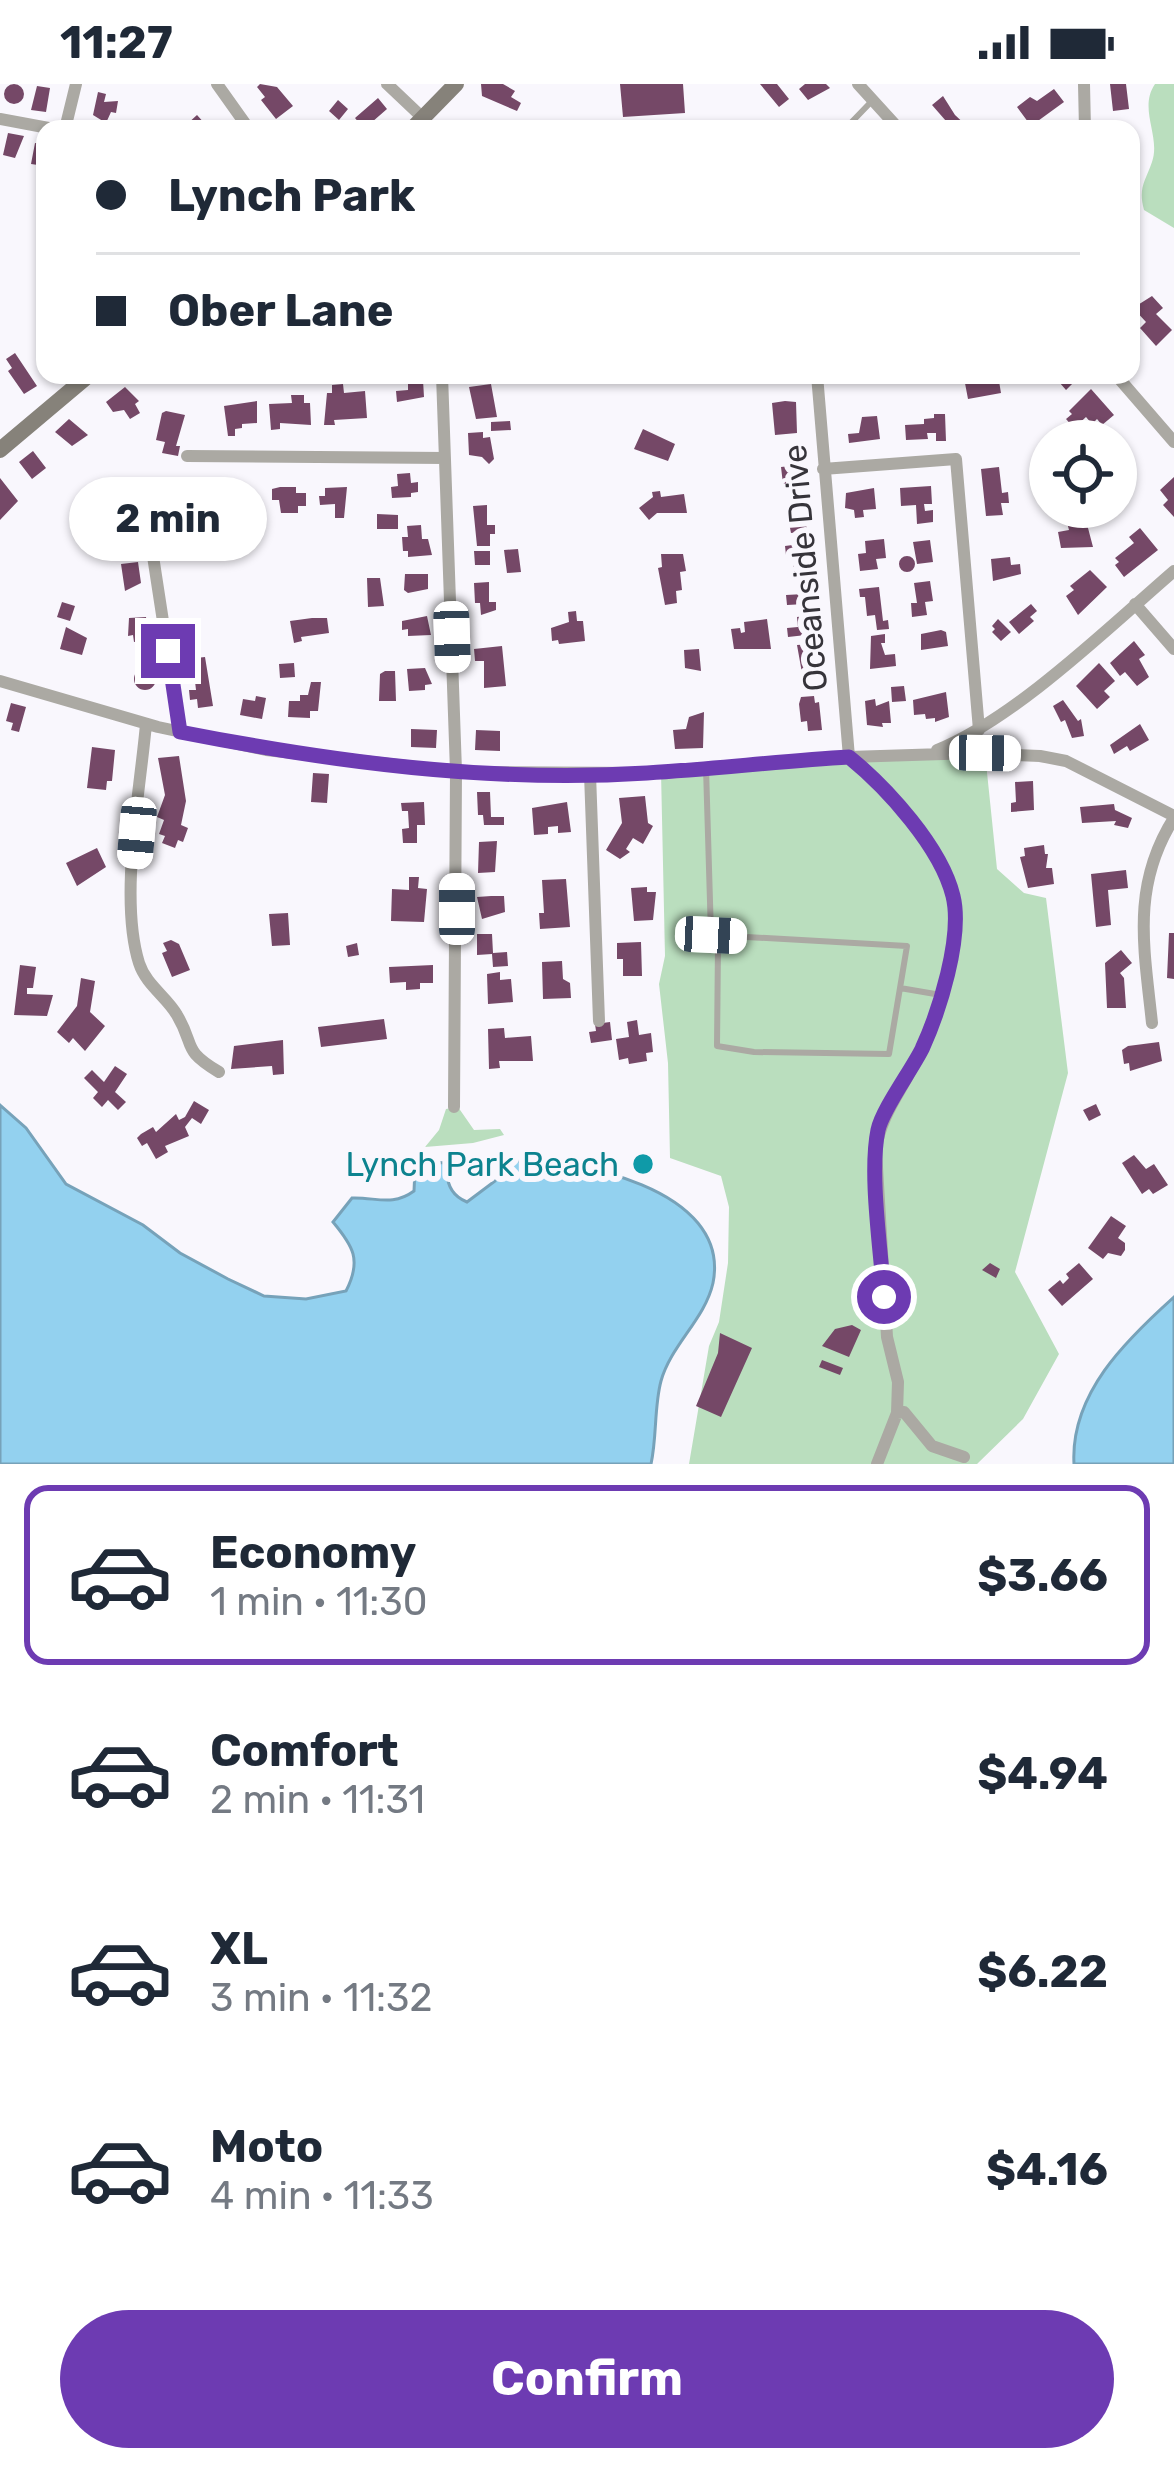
<!DOCTYPE html>
<meta charset="utf-8">
<style>
:root{--surface:#fff;--page:#f2f2f3;--text:#1f2937;--muted:#747a83;--line:#e0e1e3;--accent:#6d3bb2}
body{margin:0;font-family:Rubik,sans-serif;background:var(--page);color:var(--text);height:100vh;display:flex;flex-direction:column;font-size:45px;white-space:nowrap}
*{box-sizing:border-box;margin:0}
p{font-size:39px;color:var(--muted)}
.icon{flex:none;width:66px;height:66px;fill:none;stroke:currentColor;stroke-width:2;stroke-linecap:round;stroke-linejoin:round}
.map{position:relative;height:1380px;overflow:hidden}
.side{display:flex;flex-direction:column;background:var(--surface);flex:1}
.side>*{flex:none}
.guide{position:absolute;left:36px;top:36px;width:1104px;height:264px;border-radius:24px;box-shadow:0 3px 9px #0004;display:grid;align-content:center;height:264px;padding:0 60px;background:var(--surface)}
.buttons{position:absolute;left:1029px;top:336px;display:grid;gap:24px}
.buttons a{display:grid;place-items:center;width:108px;height:108px;border-radius:50%;background:var(--surface);box-shadow:0 3px 9px #0004;font-size:60px}
.end{position:absolute;width:54px;height:54px;margin:-27px;border:15px solid #6d3bb2;background:#fff;box-shadow:0 0 0 6px #fff}
.from{border-radius:50%}
.bubble{position:absolute;height:84px;border-radius:42px;background:var(--surface);box-shadow:0 3px 9px #0004;font-size:39px;font-weight:700;line-height:84px;text-align:center}
.car{position:absolute;width:36px;height:72px;margin:-36px -18px;border-radius:15px;box-shadow:0 0 9px 3px #0007;background:linear-gradient(#fff 24%,#345 0 40%,#fff 0 76%,#345 0 86%,#fff 0)}
.guide b{display:flex;align-items:center;gap:42px;height:114px;font-size:45px}
.guide b+b{border-top:3px solid var(--line)}
.guide i{width:30px;height:30px;background:var(--text)}
ul{padding:21px 0 0;list-style:none}
li{display:flex;align-items:center;gap:36px;height:180px;margin:0 24px 18px;padding:0 36px;border:6px solid transparent;border-radius:24px}
li div{flex:1}
li b{display:block;font-size:45px}
li em{font-style:normal;font-weight:700}
li.selected{border-color:var(--accent)}
li>.icon{width:108px;height:108px;stroke-width:1.5}
.action{display:flex;gap:24px;margin-top:auto;padding:24px 60px}
.action a{flex:1;height:138px;border-radius:72px;background:var(--accent);color:#fff;font-size:48px;font-weight:700;line-height:138px;text-align:center}
.status{display:flex;justify-content:space-between;align-items:center;height:84px;padding:0 60px;background:var(--surface);direction:ltr}
.status svg{height:33px;fill:currentColor}
.map>svg:first-child{display:block}
</style>
<div class="status"><b>11:27</b><svg viewBox="0 0 49 12"><path d="M0 12V9h3v3zM5 12V6h3v6zM10 12V3h3v9zM15 12V0h3v12zM26 1h20v11H26zM47 4h2v5h-2z"/></svg></div>
<div class="map">
<svg width="1174" height="1380" viewBox="0 0 1174 1380">
<rect width="100%" height="100%" fill="#f9f7fd"/>
<!-- green -->
<path fill="#badebe" d="M1155,0H1174V144L1144,126C1138,104 1145,98 1152,78C1161,52 1138,25 1155,0Z
M985,669L997,785L1024,809L1046,814L1068,989L1015,1188L1059,1270L1023,1335L977,1380H689L709,1262L719,1238L728,1179L729,1123L721,1092L670,1074L668,979L659,900L665,872L661,688Z
M458,1023L474,1046L500,1045L504,1051L473,1059L425,1063L439,1046L446,1025Z"/>
<!-- water -->
<path fill="#93d1ef" stroke="#77a2b9" stroke-width="3" d="M0,1021L26,1044L66,1100L143,1141L180,1169L228,1195L264,1212L306,1215L346,1207C362,1176 353,1162 333,1138L352,1114C376,1113 392,1123 414,1107L415,1086L423,1078L448,1079C445,1097 450,1111 467,1118L495,1097L507,1077C573,1073 732,1104 713,1199C705,1235 671,1261 661,1297C654,1323 657,1353 651,1380H0Z
M1174,1213V1380H1074C1070,1310 1126,1256 1174,1213Z"/>
<!-- building -->
<path fill="#754867" d="M4 10a10 10 0 1 1 20 0a10 10 0 1 1-20 0Z
M260,0L277,3L293,22L276,35L261,16L265,13L257,3Z
M481,0H503L515,7L511,13L521,19L517,27L482,12Z
M620,0H683L685,29L623,33Z
M760,0H777L789,15L779,23Z
M805,0H826L830,4L808,16L799,5Z
M1110,0H1126L1129,25L1113,27Z
M37,2L50,4L46,28L31,26Z
M1054,5L1064,18L1031,42L1017,23L1030,13L1037,17Z
M98,8L106,10L104,18L118,17L116,29L111,28L106,39L93,31Z
M943,12L955,31L970,45H944L941,41L946,37L932,21Z
M378,14L387,25L364,45L355,34Z
M338,16L348,25L339,36L329,27Z
M197,31L206,41L211,37L218,45H190L186,41Z
M8,49L24,52L15,74L3,71Z
M35,59L45,60V82L31,80Z
M1152,212L1163,224L1156,230L1172,246L1156,262L1140,244L1146,238L1133,224Z
M15,269L37,302L24,310L8,287L12,284L6,275Z
M998,291L1001,309L968,315L964,294Z
M1053,291H1075L1078,294L1066,306Z
M423,296L424,313L397,318L396,307L408,306V297Z
M343,300L344,309L365,307L367,334L334,336L335,341H324L327,309H332V301Z
M491,300L497,333L476,335L469,303Z
M125,303L139,317L135,320L140,329L130,335L124,326L113,328L106,318Z
M1091,305L1114,331L1102,341L1097,335L1092,340L1086,333L1074,344L1066,335L1072,330L1069,327Z
M291,311H304V319H310L311,341L280,339V345L271,346L269,320L292,319Z
M257,317V339L242,340V344L235,345V352H228L224,322Z
M785,317L796,318L797,349L775,351L772,319Z
M166,327L185,331L176,362H180L178,372L162,369L165,358L156,356L162,329Z
M934,330H945L946,357H936V349H927L928,355L906,356L905,341L924,340V335L934,334Z
M877,332L880,355L849,359L848,350L859,349L862,333Z
M69,335L88,351L72,362L55,348Z
M510,337L511,346L491,347V338Z
M643,345L675,360L668,377L634,365Z
M483,348V354L490,353L494,375L489,380L482,373L469,371L468,349Z
M33,367L46,384L32,395L19,378Z
M800,381L802,398L783,400L781,383Z
M999,383L1002,409L1008,408L1009,419H1001L1003,431L986,432L981,385Z
M410,389L411,399L418,398V408L411,409V413L392,414L391,403L398,402L397,390Z
M1174,393V433L1163,421L1168,416L1160,406Z
M0,394L18,417L0,436Z
M211,397L228,398V421H244V435L228,430V425H211Z
M931,402L932,420H924L925,427L933,426V438L917,440L916,421L901,422L900,404Z
M280,403H296V409H306V422H298V429H281L279,416H272V405Z
M347,403L344,434H335V420L320,421L319,412H325V404Z
M179,404L187,443L170,445L162,413H165L164,405Z
M874,404L876,425L863,426L864,433L855,434L854,426L845,424L846,409Z
M660,407L661,413L684,410L687,429H657L649,436L639,424L653,413L652,408Z
M136,417V447L115,449L112,420Z
M487,421V441H495V450H490V462H477L473,422Z
M804,421L807,447L791,449L786,423Z
M1063,423L1083,425L1093,463L1061,464L1058,448L1069,446Z
M377,430L398,431V445H377Z
M421,441L422,455H428L432,471L408,473V467H403L402,453H408L407,442Z
M1140,444L1158,466L1124,493L1115,481L1119,478L1115,474L1134,459L1129,453Z
M884,455L886,474L876,475L878,485L860,487L858,470L866,469L865,457Z
M930,456L933,478L917,480L913,458Z
M800,460L802,477L808,476L811,500L796,502L792,470L786,471L785,462Z
M518,465L521,488L507,489L504,466Z
M474,467H490V481H475Z
M661,470H683L686,487L680,488L682,506L676,507L677,519L665,521L658,484L662,483Z
M899 480a8 8 0 1 1 16 0a8 8 0 1 1-16 0Z
M1010,473L1011,481L1020,480L1021,490L993,497L991,475Z
M138,478L141,499L125,507L121,480Z
M1090,486L1107,503L1078,531L1066,512L1074,506L1070,502Z
M405,490H428V505L408,509L404,506Z
M367,494H380L384,522L368,523Z
M930,497L933,517L925,518L927,531L912,533L911,519H917L914,499Z
M489,498V518H496V526L481,531L480,519H475L474,499Z
M879,503L883,537L888,536L889,545L877,546L875,531L867,532L865,513H860L859,505Z
M804,510L805,520L787,521L786,511Z
M62,518L75,522L70,537L57,533Z
M1031,520L1037,527L1030,533L1034,537L1019,550L1009,538Z
M576,527L577,537H583L585,557L559,560L558,556L552,557L551,544L569,538L568,528Z
M813,531L815,550L788,553L787,544L798,543L797,533Z
M427,532L431,551L408,552V545L402,546V537Z
M146,533L147,541H150L148,556L134,558L133,551L128,552L129,534Z
M312,534H327L329,549L301,553L302,557L294,559L290,537Z
M767,535L771,565H734L731,545L740,544L741,549L745,548L744,538Z
M998,535L1011,548L1001,557L992,548L995,545L992,542Z
M66,543L87,554L82,571L60,565Z
M941,546L946,548L948,562L921,566V550Z
M885,550V559H881L885,571L895,570L896,582L870,585L871,552Z
M1134,557L1145,571L1139,575L1149,593L1137,602L1125,588L1120,592L1110,579Z
M812,560L819,599L804,600L797,561Z
M502,562L506,602L484,604V577H475L474,565Z
M699,565L701,587L685,584L684,566Z
M205,573L213,622L198,624L197,615L190,616L189,606H196L193,580H197L196,574Z
M294,579L295,593L280,594L279,580Z
M1099,579L1115,597L1104,607L1110,613L1097,625L1076,602Z
M425,584L432,600L425,601V606L409,607L407,585Z
M134 595a11 11 0 1 1 22 0a11 11 0 1 1-22 0Z
M385,587H395L396,617H379L380,590Z
M311,598H321L318,627H310V634L288,633L289,617H300V611H308Z
M904,602L906,617L892,618L891,603Z
M946,608L949,633L935,638V634L926,635L925,630L914,631L913,616Z
M256,612L266,614L262,635L240,631L243,615L255,617Z
M814,612L815,619L819,618L822,646L808,647L807,637L801,638L799,620L801,613Z
M875,615L876,622L889,617L891,639H882L883,643L867,641L865,617Z
M1063,616L1078,637L1081,635L1084,652L1072,654L1065,636L1061,638L1053,622Z
M11,619L26,623L19,648L11,646L13,639L6,637Z
M704,628L703,664L675,665L673,646L686,645L689,633Z
M1140,640L1149,656L1130,667L1127,662L1114,670L1110,661Z
M411,645L437,646L436,664L411,663Z
M476,646L500,647V667L475,666Z
M92,663L115,666L112,697H107L106,706L87,704Z
M179,672L186,717L181,741L188,744L183,758L178,756L175,764L162,759L165,752L159,750L164,736L157,733L165,711L158,674Z
M313,689L329,690L327,719L311,718Z
M1033,697L1034,726L1011,728V719L1016,718L1015,698Z
M477,708H490L491,733H504V741H484L483,731H478Z
M645,712L648,739L653,742L643,760L633,754L626,765L630,768L620,775L606,766L622,739L619,714Z
M424,718L425,741H417V759H403L402,745L409,744L408,727H402L401,719Z
M567,718L571,748L558,749V742L548,743V750L534,751L532,724Z
M1114,720L1115,726L1132,734L1128,744L1114,741L1116,737L1082,739L1080,723Z
M497,757L495,788L478,789L479,758Z
M1044,761L1045,770H1048L1046,784H1052L1054,800L1028,804L1020,773L1025,772L1024,764Z
M97,764L106,783L77,802L66,779Z
M1126,786L1128,804L1108,806L1111,841L1096,843L1091,790Z
M409,793H419L418,804L427,805L424,838L391,837L392,805L409,806Z
M566,795L570,843L540,845L539,829H544L542,796Z
M647,803V808H656L653,836L634,837L631,804Z
M491,812H504L505,828L482,835L477,813Z
M288,829L290,861L272,862L269,830Z
M1169,849H1174V895L1167,894Z
M477,850H492L493,869L507,868L508,882L493,883L492,870L477,871Z
M171,856L179,860L190,886L172,893L162,869L167,867L163,859Z
M641,858L642,892H623V875H617V859Z
M357,859L359,871L348,873L346,862Z
M1121,866L1132,879L1120,889L1124,894L1126,924H1107L1105,879Z
M562,877L563,895L570,899L571,914L543,915L542,878Z
M20,881L36,883L33,904H27V910L53,911L47,932L14,931Z
M433,881V899H420V905L406,906V898L390,899L389,883Z
M500,888V896L511,895L513,918L488,920L487,890Z
M81,894L95,897L90,928L105,942L85,967L73,954L69,959L57,948L77,922Z
M384,935L387,955L321,963L318,943Z
M637,936L639,951L651,949L653,968L646,969L647,977L629,980L628,974L619,976L616,955L629,953L627,938Z
M610,938L612,956L591,959L589,948L596,947L595,940Z
M504,944L505,954L531,952L533,977H499L500,984L489,985L488,945Z
M283,956L284,990L273,991L272,982L231,985L234,962Z
M1159,958L1162,977L1130,987L1129,979L1124,980L1122,966L1128,962Z
M115,982L127,990L115,1008L126,1018L118,1026L108,1016L102,1023L93,1014L98,1008L84,994L92,986L104,998Z
M194,1017L209,1026L201,1040L192,1034L185,1043L189,1052L165,1062L168,1068L156,1075L147,1059L142,1062L137,1054L141,1050L153,1043L156,1048L176,1030L179,1036L185,1033Z
M1096,1020L1101,1031L1089,1037L1083,1026Z
M1134,1071L1146,1085L1154,1080L1168,1101L1153,1110L1149,1105L1142,1110L1122,1079Z
M1111,1132L1126,1142L1118,1154L1125,1159V1166L1121,1172L1108,1169L1103,1175L1088,1164Z
M990,1179L1000,1185L996,1194L982,1186Z
M1079,1179L1093,1195L1062,1222L1048,1206L1060,1196L1063,1200L1069,1194L1066,1190Z
M852,1241L861,1246L849,1273L822,1262L835,1245Z
M720,1249L752,1264L721,1333L696,1322L718,1269Z
M822,1276L843,1284L840,1291L819,1283Z"/>
<g fill="none" stroke-linecap="round" stroke-linejoin="round">
<!-- service -->
<path stroke="#aba9a3" stroke-width="6" d="M845,45L870,19
M706,684L711,851L718,862L717,962L754,968L889,970L907,862L711,851
M900,904L941,911"/>
<!-- minor -->
<path stroke="#aba9a3" stroke-width="12" d="M217,0L249,45
M387,0L424,35L428,45
M858,0L899,45
M1084,0L1085,45
M0,35L54,45
M65,45L76,0
M442,291L456,687L454,1023
M817,291L849,673C886,703 942,765 953,813C964,858 936,933 917,974C903,1006 880,1031 876,1066L887,1253L898,1298L897,1329L904,1328L932,1362L964,1373
M1116,291L1174,358
M187,372L445,374
M823,385L956,375L979,646
M149,446L180,648
M1135,520L1174,565
M0,597L158,643L266,666L460,688L643,689L849,673L975,669L1040,672L1066,677L1174,732
M146,640C140,708 119,815 139,879C146,901 167,913 177,931C196,963 181,965 219,988
M937,666C1016,634 1109,543 1174,487
M590,690L599,937
M1152,939C1144,863 1131,802 1174,734
M877,1380L897,1329"/>
<!-- secondary -->
<path stroke="#86827a" stroke-width="16" d="M412,45L456,0
M0,366L89,291"/>
</g>
<g fill="none" stroke-linecap="round" stroke-linejoin="round">
<!-- route -->
<path stroke="#6d3bb2" stroke-width="15" d="M168,567L180,648C333,678 490,699 647,689C714,685 781,677 849,673C887,704 941,763 953,812C963,853 939,928 922,965C911,987 882,1026 878,1046C869,1090 881,1166 884,1213"/>
</g>
<!-- markers -->
<circle fill="#0f9aa8" stroke="#f9f7fd" stroke-width="4.5" cx="643" cy="1080" r="12"/>
<g text-anchor="middle" dominant-baseline="central" stroke-width="12" stroke-linejoin="round" paint-order="stroke">
<!-- street labels -->
<g font-size="33" fill="#36343a" stroke="#f9f7fd">
<text transform="translate(805 484) rotate(-95)">Oceanside Drive</text>
</g>
<!-- culture labels -->
<g font-size="33" fill="#0d838f" stroke="#f9f7fd" text-anchor="end">
<text x="619" y="1080">Lynch Park Beach</text>
</g>
</g>
</svg>
<div class="buttons">
<a><svg class="icon" aria-label="locate" viewBox="0 0 24 24"><circle cx="12" cy="12" r="6"/><path d="M12 2v4M12 18v4M2 12h4M18 12h4"/></svg></a>
</div>
<i class="end from" style="left:884px;top:1213px"></i>
<i class="end" style="left:168px;top:567px"></i>
<div class="bubble" style="left:69px;top:393px;width:198px">2 min</div>
<i class="car" style="left:452px;top:553px;rotate:178deg"></i>
<i class="car" style="left:985px;top:669px;rotate:91deg"></i>
<i class="car" style="left:137px;top:749px;rotate:185deg"></i>
<i class="car" style="left:457px;top:825px;rotate:0deg"></i>
<i class="car" style="left:711px;top:851px;rotate:93deg"></i>
<div class="guide">
<b><i class="from"></i>Lynch Park</b>
<b><i></i>Ober Lane</b>
</div>
</div>
<section class="side">
<ul>
<li class="selected"><svg class="icon" aria-label="car" viewBox="0 0 24 24"><path d="M5 17H2v-5l4-1 3-4h7l3 4 3 1v5h-3M9 17h6M6 11h13"/><circle cx="7" cy="17" r="2"/><circle cx="17" cy="17" r="2"/></svg><div><b>Economy</b><p>1 min · 11:30</p></div><em>$3.66</em></li>
<li><svg class="icon" aria-label="car" viewBox="0 0 24 24"><path d="M5 17H2v-5l4-1 3-4h7l3 4 3 1v5h-3M9 17h6M6 11h13"/><circle cx="7" cy="17" r="2"/><circle cx="17" cy="17" r="2"/></svg><div><b>Comfort</b><p>2 min · 11:31</p></div><em>$4.94</em></li>
<li><svg class="icon" aria-label="car" viewBox="0 0 24 24"><path d="M5 17H2v-5l4-1 3-4h7l3 4 3 1v5h-3M9 17h6M6 11h13"/><circle cx="7" cy="17" r="2"/><circle cx="17" cy="17" r="2"/></svg><div><b>XL</b><p>3 min · 11:32</p></div><em>$6.22</em></li>
<li><svg class="icon" aria-label="car" viewBox="0 0 24 24"><path d="M5 17H2v-5l4-1 3-4h7l3 4 3 1v5h-3M9 17h6M6 11h13"/><circle cx="7" cy="17" r="2"/><circle cx="17" cy="17" r="2"/></svg><div><b>Moto</b><p>4 min · 11:33</p></div><em>$4.16</em></li>
</ul>
<div class="action"><a>Confirm</a></div>
</section>
